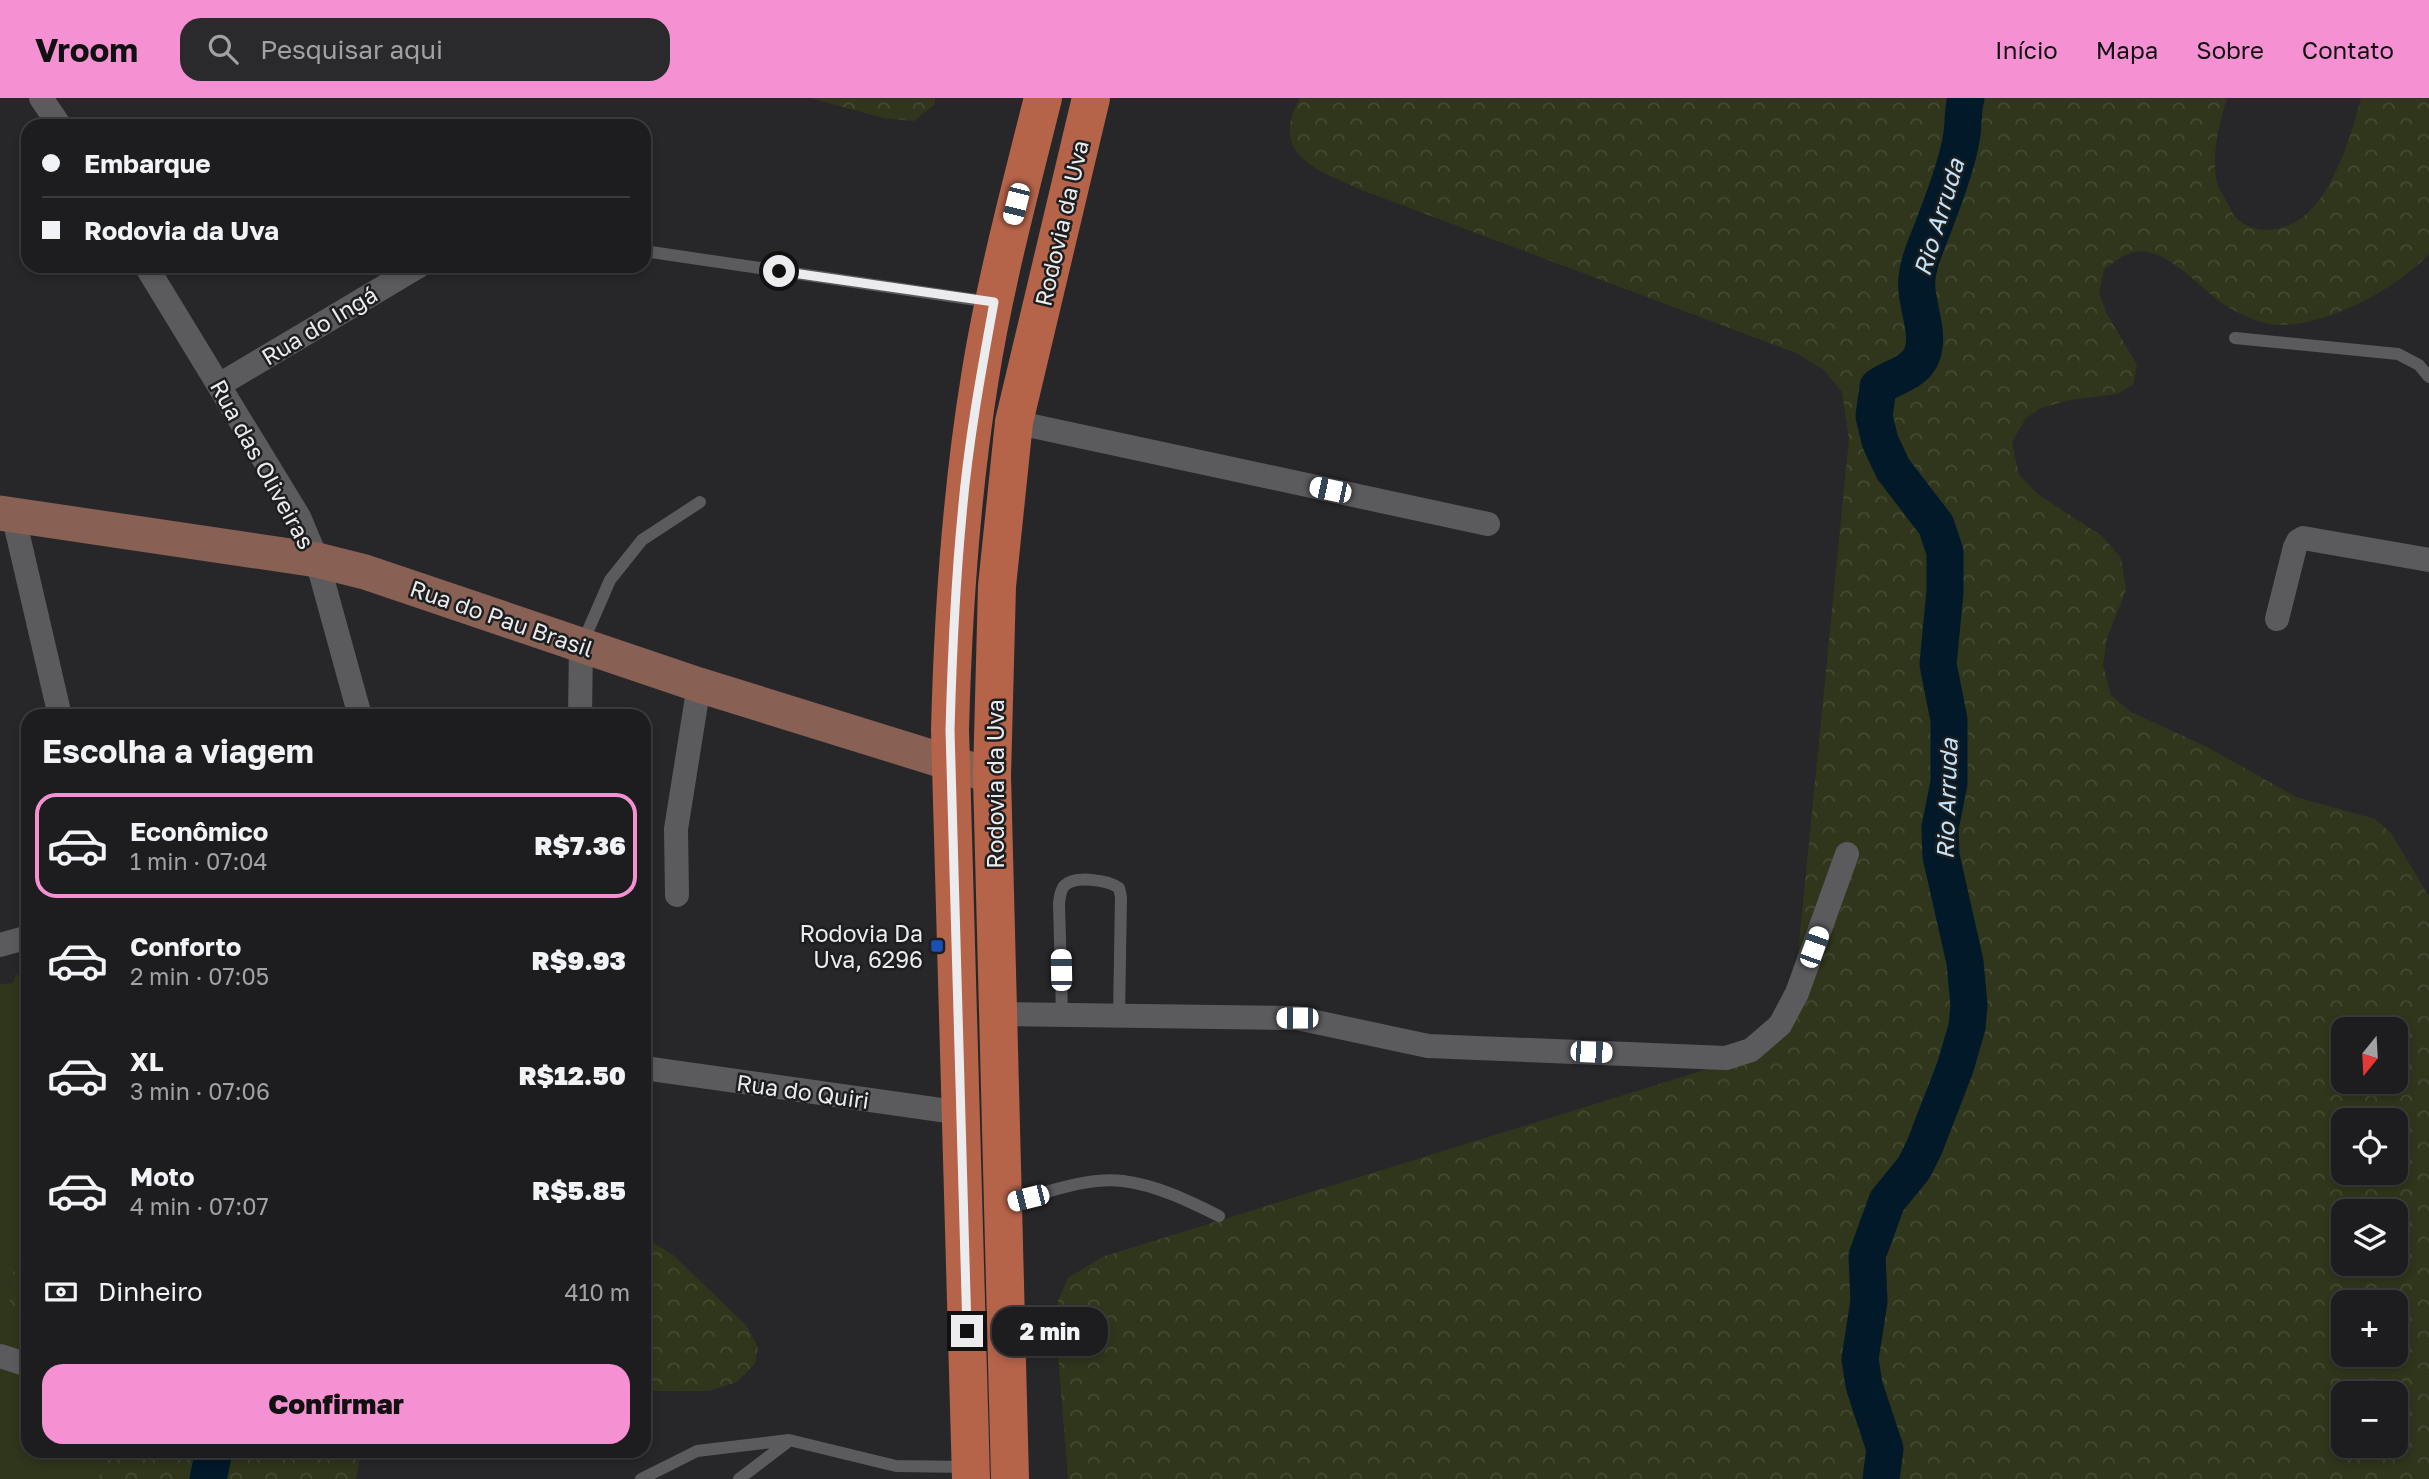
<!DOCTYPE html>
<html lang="pt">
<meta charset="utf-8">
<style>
:root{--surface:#1d1d20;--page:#2a2a2d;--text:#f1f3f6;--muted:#a0a2a5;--line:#3b3b3e;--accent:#f591d2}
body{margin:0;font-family:"Golos Text",sans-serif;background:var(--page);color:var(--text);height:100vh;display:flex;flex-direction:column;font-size:26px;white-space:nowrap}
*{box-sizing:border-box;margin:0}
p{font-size:23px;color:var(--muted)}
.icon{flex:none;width:38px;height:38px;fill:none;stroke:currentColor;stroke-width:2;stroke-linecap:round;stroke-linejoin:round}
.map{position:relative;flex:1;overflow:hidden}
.sheet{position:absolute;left:21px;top:611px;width:630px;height:749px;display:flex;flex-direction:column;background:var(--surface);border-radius:21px;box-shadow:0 4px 10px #0003,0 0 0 2px var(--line)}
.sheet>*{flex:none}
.hud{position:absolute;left:21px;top:21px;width:630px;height:154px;border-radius:21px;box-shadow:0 4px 10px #0003,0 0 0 2px var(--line);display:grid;align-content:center;height:154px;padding:0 21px;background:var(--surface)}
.needle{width:46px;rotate:198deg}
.controls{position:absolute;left:2331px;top:919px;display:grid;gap:14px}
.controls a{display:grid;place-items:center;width:77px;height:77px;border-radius:14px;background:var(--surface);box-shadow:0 4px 10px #0003,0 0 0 2px var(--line);font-size:35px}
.end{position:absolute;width:32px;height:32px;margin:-16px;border:9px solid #ececee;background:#111;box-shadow:0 0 0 4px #111}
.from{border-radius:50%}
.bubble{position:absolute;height:49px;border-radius:21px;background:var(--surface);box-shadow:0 4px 10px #0003,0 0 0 2px var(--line);font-size:23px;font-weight:800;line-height:49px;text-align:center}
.car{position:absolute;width:21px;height:42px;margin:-21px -10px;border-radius:9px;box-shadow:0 0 5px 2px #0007;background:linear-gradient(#fff 24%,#345 0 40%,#fff 0 76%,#345 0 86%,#fff 0)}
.hud b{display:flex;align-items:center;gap:24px;height:66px;font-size:26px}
.hud b+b{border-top:2px solid var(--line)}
.hud i{width:18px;height:18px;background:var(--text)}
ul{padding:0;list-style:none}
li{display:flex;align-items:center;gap:21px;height:105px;margin:0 14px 10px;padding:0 7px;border:4px solid transparent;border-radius:21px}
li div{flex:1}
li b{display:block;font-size:26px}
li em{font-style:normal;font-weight:800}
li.on{border-color:var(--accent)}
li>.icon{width:63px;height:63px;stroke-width:1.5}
h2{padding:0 21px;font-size:32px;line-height:84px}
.pay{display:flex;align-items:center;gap:18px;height:77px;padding:0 21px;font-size:26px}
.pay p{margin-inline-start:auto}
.cta{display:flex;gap:14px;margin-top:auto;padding:14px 21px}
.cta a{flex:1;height:80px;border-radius:21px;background:var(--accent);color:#111;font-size:28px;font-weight:800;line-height:80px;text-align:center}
header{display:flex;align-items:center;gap:42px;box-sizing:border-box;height:98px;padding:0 35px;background:var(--accent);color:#111}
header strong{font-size:33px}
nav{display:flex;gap:38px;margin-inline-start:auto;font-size:24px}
.search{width:490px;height:63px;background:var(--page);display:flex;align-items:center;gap:18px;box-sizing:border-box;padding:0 24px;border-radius:21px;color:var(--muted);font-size:26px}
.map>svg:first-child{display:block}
</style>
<header>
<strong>Vroom</strong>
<div class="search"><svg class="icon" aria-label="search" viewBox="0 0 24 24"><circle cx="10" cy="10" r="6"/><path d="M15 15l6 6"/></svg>Pesquisar aqui</div>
<nav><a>Início</a><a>Mapa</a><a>Sobre</a><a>Contato</a></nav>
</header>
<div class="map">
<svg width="2429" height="1381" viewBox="0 0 2429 1381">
<defs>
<pattern id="forest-crowns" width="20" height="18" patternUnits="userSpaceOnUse" patternTransform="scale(1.75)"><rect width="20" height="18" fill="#2f361b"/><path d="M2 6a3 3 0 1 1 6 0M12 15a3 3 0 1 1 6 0" fill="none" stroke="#434a31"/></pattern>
</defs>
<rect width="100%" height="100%" fill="#27272a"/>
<!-- green -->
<path fill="#2f361b" d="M16,876L28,885V1144L11,1178L9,1209L28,1226V1353H106L98,1381H0V886L13,885Z"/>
<!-- forest -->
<path fill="url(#forest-crowns)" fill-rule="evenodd" d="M810,0H935V6L914,23L883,20Z
M1300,0H2227C2219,27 2211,57 2217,85C2219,91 2223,98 2227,104C2230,109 2233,118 2238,122C2258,137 2283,134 2303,119C2333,96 2352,36 2361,0H2429V156C2396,192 2310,239 2261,224C2248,220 2232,212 2222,205C2199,189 2175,159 2147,154C2128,151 2118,162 2104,171L2099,195L2106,214L2137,267L2133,287L2117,296L2070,302L2041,310L2026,320L2012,344L2019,377L2039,397L2102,438L2121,460L2126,492L2107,540L2103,567L2111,597L2131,614L2209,650L2296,699L2375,721L2391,735L2429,799V1381H1068L1056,1231L1058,1203L1068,1180L1102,1159L1701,973L1744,957L1791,899L1798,855L1849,341L1842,294L1824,272L1796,255L1364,93C1321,73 1267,59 1300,0ZM2343,931H2396V984H2343ZM2343,1022H2396V1074H2343ZM2343,1113H2396V1166H2343ZM2343,1204H2396V1256H2343ZM2343,1295H2396V1348H2343Z
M644,1139L673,1157L747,1228L758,1250L755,1266L737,1284L709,1293H644Z
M28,1144V1226L9,1209L11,1178Z
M106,1353H377L360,1359L356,1381H98Z"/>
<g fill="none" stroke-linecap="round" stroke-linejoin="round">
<!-- river -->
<path stroke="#011929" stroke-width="37" d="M208,1381L214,1353
M1881,1381L1885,1351L1864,1287L1860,1261L1869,1203L1867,1158L1887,1103L1914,1070L1924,1050L1955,970L1967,929L1969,907L1965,864L1941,758L1940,730L1949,685V622L1938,566L1945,494V454L1936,427L1893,371L1880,343L1874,318L1878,289C1891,279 1913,276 1921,259C1932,235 1914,205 1917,180C1919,159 1930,139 1937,119C1945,98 1957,64 1961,42C1964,28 1962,14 1966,0"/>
<!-- lane -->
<path stroke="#5b5b5e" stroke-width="12" d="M644,153L990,204
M2235,240L2398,256L2419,267L2429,279
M583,544L610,482L642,442L700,404
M1062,917L1059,805C1060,799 1060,793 1064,788C1075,777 1108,782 1119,790L1121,799L1119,918
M1006,1105C1041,1097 1087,1078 1123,1083C1156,1087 1189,1103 1219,1118
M641,1381L697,1353L789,1342L896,1368L967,1369
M739,1381L789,1343"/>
<!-- street -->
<path stroke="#5b5b5e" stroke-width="24" d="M41,0L60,28
M146,168L299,419L317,462L360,618
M219,287L419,168
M1014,324L1488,426
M13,416L60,618
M2277,521L2295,449L2298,443L2303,440L2429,462
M580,618L581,547
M677,797L676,731L699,587
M0,847L25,840L28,837
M998,916L1297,920L1428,948L1726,960L1751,952L1780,927L1797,895L1847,756
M644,970L962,1015
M0,1258L25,1266"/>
<!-- secondary -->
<path stroke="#886054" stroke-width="35" d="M0,415L317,462L365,474L699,587L992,678"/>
<!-- primary -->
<path stroke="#b5644a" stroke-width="38" d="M971,1381L950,632C953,514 961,396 980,279C995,185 1020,92 1043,0
M1010,1381L992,678L997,488L1014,324L1091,0"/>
</g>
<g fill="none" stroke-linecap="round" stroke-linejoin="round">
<!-- route -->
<path stroke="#ececee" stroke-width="9" d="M779,173L994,204C981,275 968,346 962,417C955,489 952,560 950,632L967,1233"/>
</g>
<!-- markers -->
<rect fill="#1a4fb4" stroke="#1d1e20" stroke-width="2.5" x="930" y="841" width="14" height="14" rx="3.5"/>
<g text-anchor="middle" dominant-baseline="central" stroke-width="5" stroke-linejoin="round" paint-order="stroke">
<!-- street labels -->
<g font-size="23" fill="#ececee" stroke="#1d1e20">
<text transform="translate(1061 125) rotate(-77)">Rodovia da Uva</text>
<text transform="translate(319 227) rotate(-31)">Rua do Ingá</text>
<text transform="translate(263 366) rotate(61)">Rua das Oliveiras</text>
<text transform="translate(502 520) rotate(19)">Rua do Pau Brasil</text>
<text transform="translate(995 686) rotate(-90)">Rodovia da Uva</text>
<text transform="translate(803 993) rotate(8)">Rua do Quiri</text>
</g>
<!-- poi labels -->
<g font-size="23" fill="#ececee" stroke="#1d1e20" text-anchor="end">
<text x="923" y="835">Rodovia Da<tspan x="923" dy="26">Uva, 6296</tspan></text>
</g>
<!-- water labels -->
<g font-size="24" font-style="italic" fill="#c5e4fb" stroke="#1d1e20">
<text transform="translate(1938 119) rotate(-73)">Rio Arruda</text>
<text transform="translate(1946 701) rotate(-88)">Rio Arruda</text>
</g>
</g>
</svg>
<div class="controls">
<a><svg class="needle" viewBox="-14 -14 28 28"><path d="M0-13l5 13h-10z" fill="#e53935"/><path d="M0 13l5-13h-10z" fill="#a0a2a5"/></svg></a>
<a><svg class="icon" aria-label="locate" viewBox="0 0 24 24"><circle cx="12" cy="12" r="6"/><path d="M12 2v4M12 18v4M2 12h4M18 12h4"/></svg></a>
<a><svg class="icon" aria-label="layers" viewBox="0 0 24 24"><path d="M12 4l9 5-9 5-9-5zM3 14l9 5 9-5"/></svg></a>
<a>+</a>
<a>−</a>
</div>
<i class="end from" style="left:779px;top:173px"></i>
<i class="end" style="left:967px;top:1233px"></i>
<div class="bubble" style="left:992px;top:1209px;width:116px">2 min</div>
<i class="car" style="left:1016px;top:106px;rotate:194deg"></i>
<i class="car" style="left:1330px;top:392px;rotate:282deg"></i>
<i class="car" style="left:1814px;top:849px;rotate:20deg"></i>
<i class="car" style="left:1061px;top:872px;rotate:359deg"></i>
<i class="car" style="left:1297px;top:920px;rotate:270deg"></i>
<i class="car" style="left:1591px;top:954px;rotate:92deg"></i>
<i class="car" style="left:1028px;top:1100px;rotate:256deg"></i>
<div class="hud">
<b><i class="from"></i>Embarque</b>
<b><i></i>Rodovia da Uva</b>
</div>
<section class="sheet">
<h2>Escolha a viagem</h2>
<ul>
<li class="on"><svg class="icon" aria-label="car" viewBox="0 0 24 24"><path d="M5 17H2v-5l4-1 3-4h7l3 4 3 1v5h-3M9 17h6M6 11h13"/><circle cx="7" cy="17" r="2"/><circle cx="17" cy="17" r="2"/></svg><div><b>Econômico</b><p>1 min · 07:04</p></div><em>R$7.36</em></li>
<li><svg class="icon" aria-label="car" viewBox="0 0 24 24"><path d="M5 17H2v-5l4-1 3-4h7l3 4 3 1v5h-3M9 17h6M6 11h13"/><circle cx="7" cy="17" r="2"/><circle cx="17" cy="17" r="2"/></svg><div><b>Conforto</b><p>2 min · 07:05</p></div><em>R$9.93</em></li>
<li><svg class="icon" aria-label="car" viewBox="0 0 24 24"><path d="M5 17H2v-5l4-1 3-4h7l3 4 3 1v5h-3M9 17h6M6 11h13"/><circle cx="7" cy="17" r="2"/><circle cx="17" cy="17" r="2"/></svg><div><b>XL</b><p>3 min · 07:06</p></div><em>R$12.50</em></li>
<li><svg class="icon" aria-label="car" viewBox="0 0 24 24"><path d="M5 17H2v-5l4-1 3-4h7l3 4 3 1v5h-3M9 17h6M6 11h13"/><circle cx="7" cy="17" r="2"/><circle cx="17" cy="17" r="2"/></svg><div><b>Moto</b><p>4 min · 07:07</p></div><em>R$5.85</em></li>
</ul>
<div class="pay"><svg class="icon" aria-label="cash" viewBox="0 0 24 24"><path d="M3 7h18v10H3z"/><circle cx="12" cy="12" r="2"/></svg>Dinheiro<p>410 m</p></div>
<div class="cta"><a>Confirmar</a></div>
</section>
</div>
